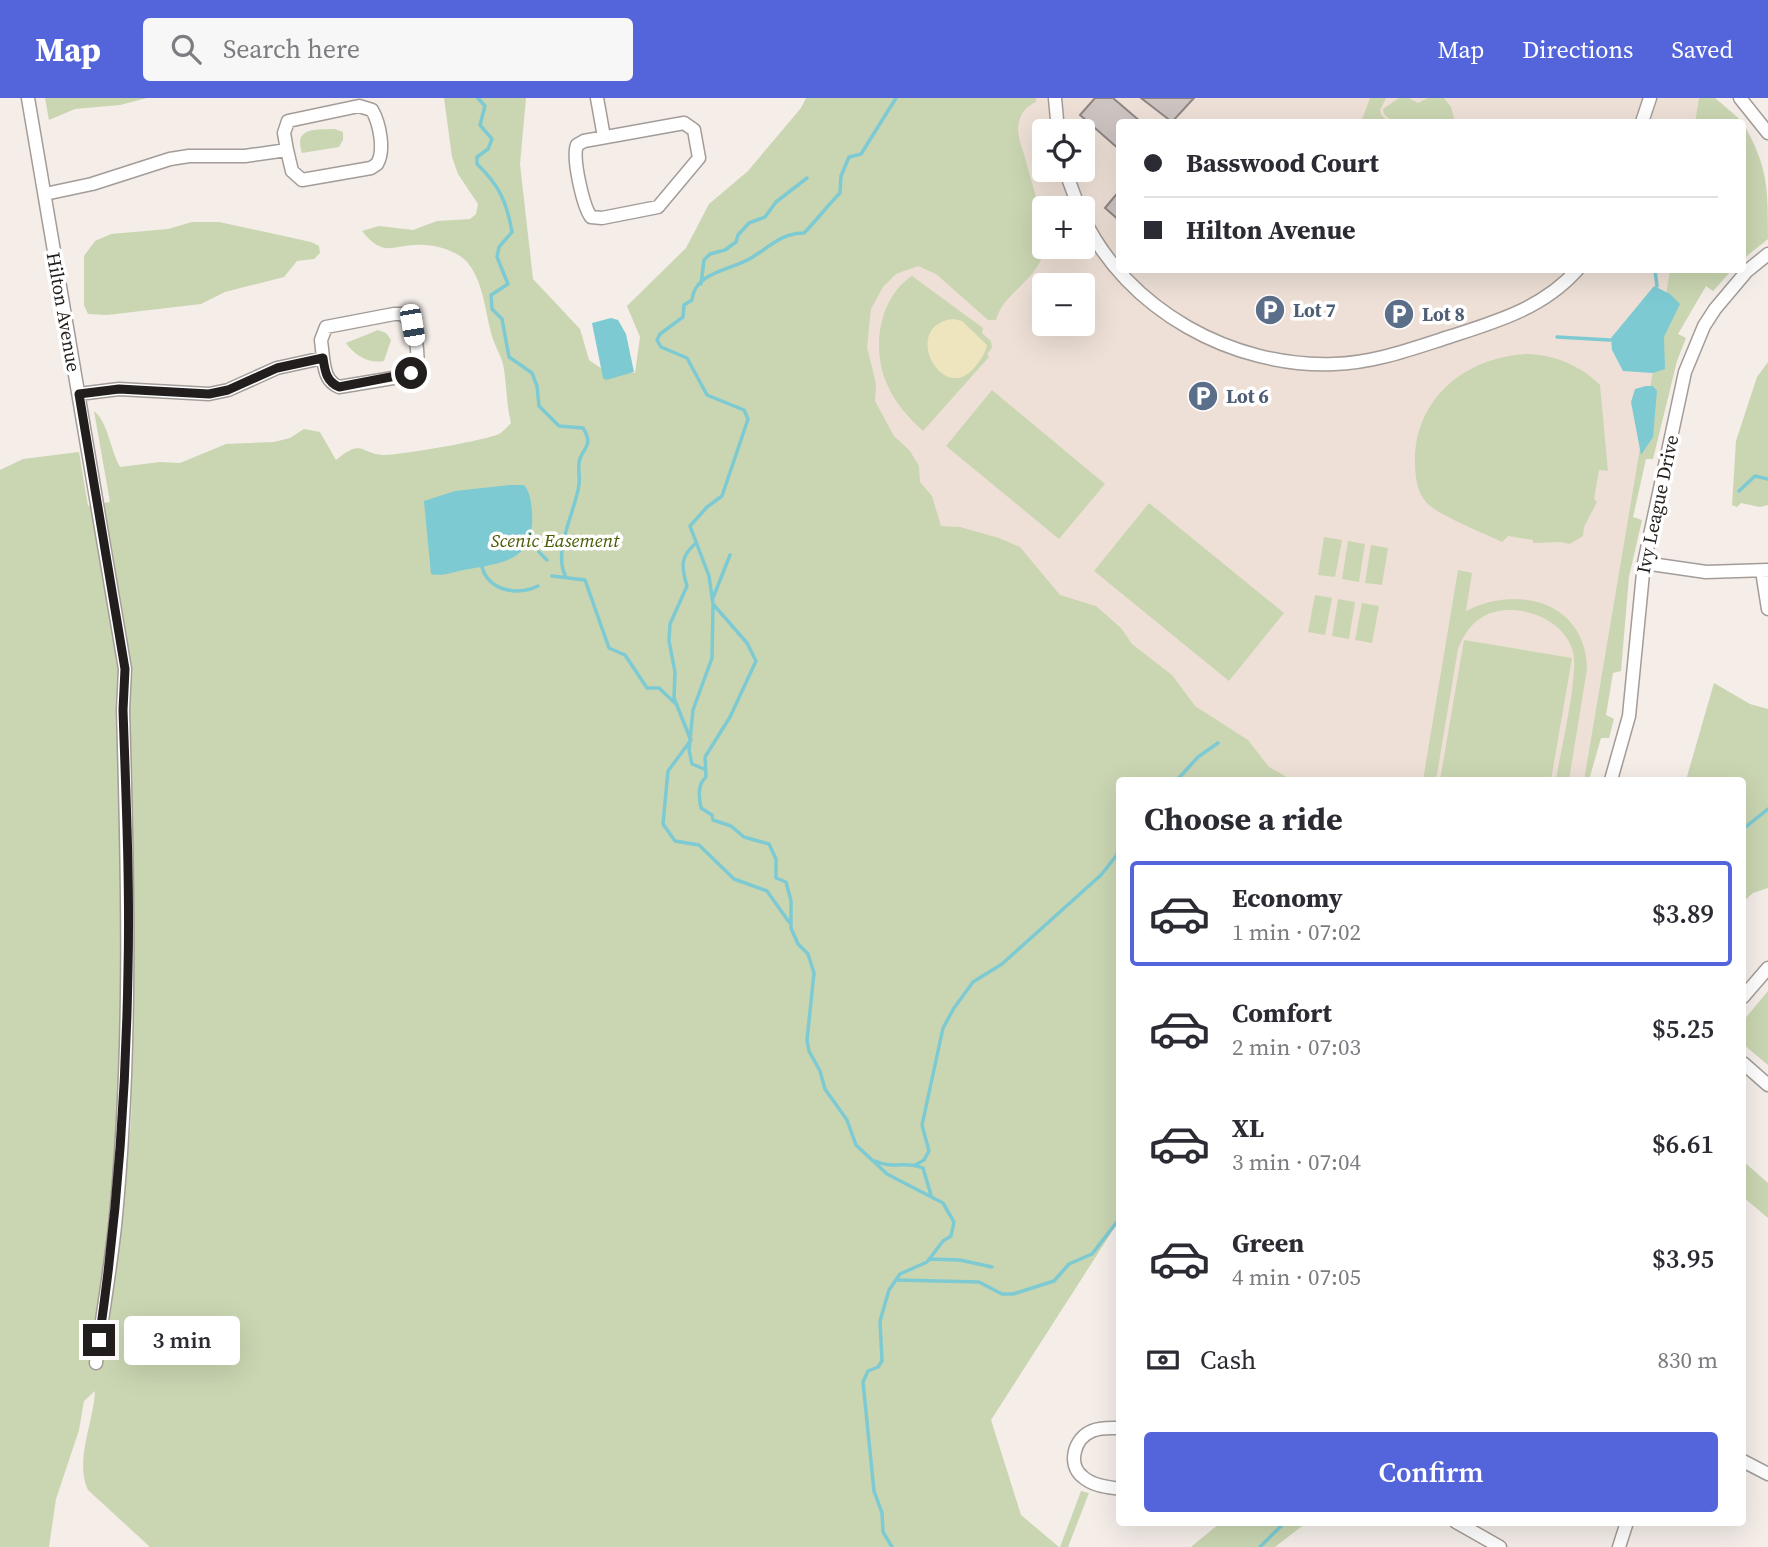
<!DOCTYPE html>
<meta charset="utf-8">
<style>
:root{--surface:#fff;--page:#f7f7f7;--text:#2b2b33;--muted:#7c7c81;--line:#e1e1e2;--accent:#5465db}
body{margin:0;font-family:"Source Serif 4",serif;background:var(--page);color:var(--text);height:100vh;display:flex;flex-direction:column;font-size:26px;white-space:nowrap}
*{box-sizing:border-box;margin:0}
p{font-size:23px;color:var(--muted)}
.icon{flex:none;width:38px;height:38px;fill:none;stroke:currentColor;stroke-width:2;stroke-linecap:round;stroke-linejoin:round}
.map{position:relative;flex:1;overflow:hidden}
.drawer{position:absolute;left:1116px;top:679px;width:630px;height:749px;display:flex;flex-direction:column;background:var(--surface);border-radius:7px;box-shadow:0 7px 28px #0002}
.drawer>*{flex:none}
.hud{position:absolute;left:1116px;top:21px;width:630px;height:154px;border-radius:7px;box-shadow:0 7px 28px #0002;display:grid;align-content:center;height:154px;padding:0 28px;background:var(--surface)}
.buttons{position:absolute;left:1032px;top:21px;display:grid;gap:14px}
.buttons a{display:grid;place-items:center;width:63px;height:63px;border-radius:7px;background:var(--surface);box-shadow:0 7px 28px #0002;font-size:35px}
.end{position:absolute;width:32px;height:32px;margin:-16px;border:9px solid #211e1d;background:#fff;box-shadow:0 0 0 4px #fff}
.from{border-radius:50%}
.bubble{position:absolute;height:49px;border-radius:7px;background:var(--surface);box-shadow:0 7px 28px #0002;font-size:23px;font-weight:600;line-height:49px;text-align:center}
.car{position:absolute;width:21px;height:42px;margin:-21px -10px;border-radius:9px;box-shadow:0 0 5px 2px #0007;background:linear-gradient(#fff 24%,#345 0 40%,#fff 0 76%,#345 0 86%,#fff 0)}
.hud b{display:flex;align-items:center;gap:24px;height:66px;font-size:26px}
.hud b+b{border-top:2px solid var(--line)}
.hud i{width:18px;height:18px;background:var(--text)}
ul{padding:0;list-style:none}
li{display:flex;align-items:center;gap:21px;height:105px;margin:0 14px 10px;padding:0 14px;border:4px solid transparent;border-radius:7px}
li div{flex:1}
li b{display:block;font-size:26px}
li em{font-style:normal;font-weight:600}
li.selected{border-color:var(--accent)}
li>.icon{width:63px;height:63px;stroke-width:1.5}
h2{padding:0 28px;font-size:32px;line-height:84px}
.pay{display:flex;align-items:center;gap:18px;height:77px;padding:0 28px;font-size:26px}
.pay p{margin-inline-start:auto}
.primary-button{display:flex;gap:14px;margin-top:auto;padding:14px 28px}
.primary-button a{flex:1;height:80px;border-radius:7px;background:var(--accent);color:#fff;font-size:28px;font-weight:600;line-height:80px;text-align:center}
header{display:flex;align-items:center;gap:42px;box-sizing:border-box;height:98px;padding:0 35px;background:var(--accent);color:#fff}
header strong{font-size:33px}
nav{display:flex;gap:38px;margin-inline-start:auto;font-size:24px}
.search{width:490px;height:63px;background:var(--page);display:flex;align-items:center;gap:18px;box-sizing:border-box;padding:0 24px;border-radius:7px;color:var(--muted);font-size:26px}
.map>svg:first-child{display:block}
</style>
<header>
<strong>Map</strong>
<div class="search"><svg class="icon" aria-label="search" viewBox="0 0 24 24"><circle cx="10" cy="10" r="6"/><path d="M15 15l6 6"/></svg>Search here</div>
<nav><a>Map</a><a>Directions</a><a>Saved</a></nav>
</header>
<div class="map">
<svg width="1768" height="1449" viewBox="0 0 1768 1449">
<rect width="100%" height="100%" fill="#f4ede8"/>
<!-- built -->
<path fill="#eee0d6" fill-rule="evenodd" d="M886,0H1699L1695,24H1120V172H1670L1584,682H1268L800,541ZM1045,33H1083V72H1045ZM1045,110H1083V149H1045ZM1045,187H1083V226H1045Z"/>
<!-- green -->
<path fill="#cad6b2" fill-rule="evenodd" d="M45,0H147L120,7L75,11L49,22Z
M444,0H526L520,66L533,181L580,231L589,262L602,271L635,275L640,239L627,208L686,150L709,106L748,73L801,10L806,0H1036V4C1027,8 1021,14 1019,24C1016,34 1021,47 1024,56C1030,80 1045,123 1044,147C1043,181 1004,192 996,222H988L936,176L918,168L896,176L883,189L871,211L867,249L876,286L875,303L894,338L910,353L919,368L920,384L932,398L941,428L960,429L999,440L1020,449L1060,497L1096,508L1121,530L1132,546L1172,577L1195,608L1248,642L1269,669L1292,682H1120V1121L991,1322L1021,1417L1059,1449H150L88,1392C74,1362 94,1324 95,1293L84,1303L79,1332L56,1401L49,1449H0V372L23,361L79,354L88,408L110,404L94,313C108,324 110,351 120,369L160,364L180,365L226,346L274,344L290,340L304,331L320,334L336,362C364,339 359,357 386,357C405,356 483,343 499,336C503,334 508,328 511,325C506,305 507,286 503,266C501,258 496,250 493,241C485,217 485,187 468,165C459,154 438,147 424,147C394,145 385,162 362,133L379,128L413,132L437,123L470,121L476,116L478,106L458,76L452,59ZM131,900L134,901L131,1025L121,1124Z
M1370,0H1386L1380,12L1381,17L1389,24H1361Z
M1399,0H1409L1418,5L1428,0H1444L1451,9L1455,24H1393L1384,16L1383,11Z
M1699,0H1715L1743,24H1695Z
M1743,25C1768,69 1768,89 1768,141L1743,161Z
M335,31L343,34V42L339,49L302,55C293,28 317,32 335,31Z
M192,124H219L311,144L319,148L320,155L314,161L297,163L284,179L225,194L201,206L107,217L88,216L84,207V158L95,143L111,136L168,131Z
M1670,172H1732L1713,193L1706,188L1678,236L1686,240L1677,263L1653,361H1646L1633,419L1642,422L1629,479L1621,573L1613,575L1606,617L1614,621L1609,640H1601L1589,682H1584Z
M912,178L983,230L982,235L991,243L992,250L987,256L989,259L923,333C908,319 895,305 887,286C871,251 879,199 912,178Z
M378,232L386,235L391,242L384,263C369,266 354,257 346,245Z
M1527,256C1555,257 1580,267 1600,287L1608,373L1599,372L1594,401L1597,404L1584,429L1583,438L1570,446L1560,444L1533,445V442L1508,438L1502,444C1486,436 1435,416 1426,404C1416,393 1415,376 1415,363C1415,299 1467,259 1527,256Z
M1768,264V407L1760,409L1741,405L1737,409L1732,407L1736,343L1757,279Z
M992,292L1105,386L1059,441L946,348Z
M1149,405L1284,515L1229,583L1094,473Z
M1324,439L1342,442L1335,479L1318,477Z
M1348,443L1365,446L1359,484L1342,481Z
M1371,447L1388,450L1382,487L1365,485Z
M1458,472L1472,475L1466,513C1518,486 1586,504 1587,571L1569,682H1556C1560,655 1579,577 1573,554C1565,520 1515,502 1484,518C1471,525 1463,538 1458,551L1436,682H1423Z
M1315,497L1332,500L1325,537L1308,534Z
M1338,501L1355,504L1349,541L1332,538Z
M1362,505L1379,508L1372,545L1355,542Z
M1464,542L1572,560L1551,682H1440Z
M1714,585L1750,606L1768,611V790L1753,795L1743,804V682H1686Z
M1768,893V967L1743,946V923Z
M1743,1063L1768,1085V1120L1743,1099Z
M1081,1393L1089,1395L1068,1449H1060Z
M1220,1425V1424L1306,1425L1275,1449H1191Z"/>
<!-- sand -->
<path fill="#eee5bf" d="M953,221L962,223L987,247C985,256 980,263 974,270C941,308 900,227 953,221Z"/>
<!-- water -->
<path fill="#7dcad3" d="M1654,188L1670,196L1680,206L1664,239L1665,271L1653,275L1623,273L1612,252L1611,240Z
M611,220L618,222L626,236L634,274L606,282L603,280L592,225Z
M1646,288H1653L1657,293L1653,339L1641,357L1631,304L1635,291Z
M511,387H524C530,394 531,403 532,413C535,461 508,464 469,471C456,473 442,479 431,476L424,403L455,393Z"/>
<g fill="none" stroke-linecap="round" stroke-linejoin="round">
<!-- stream -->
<path stroke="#7dcad3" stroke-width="3.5" d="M478,0L485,8L480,27L492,41L488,51L477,59V66C499,87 507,104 512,134L499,149L497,159L508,186L491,197L492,211L502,221L509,259L532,275L537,288L539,308L559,328L583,330C595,349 581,350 579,365C578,372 580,380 579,387C575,414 552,454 566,479
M1655,172L1657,188
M701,186L704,162L710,156L725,152L736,144L738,137L749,125L765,119L776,104L807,80
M1557,239L1610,242
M1739,393L1755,378L1768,381
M539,454L547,462
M482,469C489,493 517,498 538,488
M552,478L585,482L609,550L625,557L647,590H659L676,606
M713,500L730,457
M690,640L674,600L675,574L669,543L670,526L687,488C681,468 680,459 696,445
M691,642L668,673L663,726L675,743L699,747L734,781L767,793L789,824
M704,671L692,666L689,652L693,612L712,560L713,508
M1177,682L1198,659L1218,645
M1743,731L1768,711
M875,1063C896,1072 904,1062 923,1070L931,1097
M915,1067L924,1062L929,1053L922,1027L943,930L954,910L973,884L1002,866L1101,777L1116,758L1120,748
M929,1161L960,1162L992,1169
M897,1182L979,1184L1002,1196H1013L1054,1183L1069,1166L1092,1156L1120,1120
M892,1449L883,1434L882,1415L874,1393L863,1284L868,1273L878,1269L882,1263L880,1223L889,1192L900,1176L927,1164L943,1143L951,1138L954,1124L943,1105L887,1076L856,1047L847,1022L825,991L820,973L809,953L807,942L814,875L808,856L798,846L791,830V803L786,784L776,780V761L769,746L744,739L731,728L713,722L712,717L701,710C699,699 697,687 706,679L705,659L730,619L756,563L747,545L713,506L709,478L690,428L707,409L722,398L748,321L744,312L707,297L687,260L661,249L657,242L660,236L683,219L684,207L692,202C694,174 732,172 751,160C770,149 781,135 804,135C817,122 827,108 840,95L841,78L849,59L861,56L896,0
M1260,1449L1285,1424"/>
</g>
<!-- building -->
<path fill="#cdc4c2" stroke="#8e8685" stroke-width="2" d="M1095,0H1113L1141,24H1120V52L1080,17Z
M1141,0H1194L1172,24Z
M1120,92V123L1105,110Z"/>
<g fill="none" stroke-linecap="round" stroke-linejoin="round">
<!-- minor casing -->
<g stroke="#a39c98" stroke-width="15">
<path id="minor" d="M28,0L125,571L123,612C128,784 132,957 115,1128C110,1174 102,1219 96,1265
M597,0L604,39
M1055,0L1058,33
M1740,0L1768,35
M1642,24L1650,0
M684,25L694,32L699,60L658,109L602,120L591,119C583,108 572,60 577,47L584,43Z
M1065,72L1079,110
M45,96L92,86L170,61L189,58H245L287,52L284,35L288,23L359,8L372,12C380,26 385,53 377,66L371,70L302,82L292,73L287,52
M1083,119C1127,212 1233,270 1334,266C1375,265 1414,250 1452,238C1499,223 1544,209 1577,172
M79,296L119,291L209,296L228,292L277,270L323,260L321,242L326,229L394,216H402C415,225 420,256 416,271L405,278L339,289C326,283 325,273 323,260
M1644,465L1706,474L1768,472
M1762,473L1768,511
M1611,682L1629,618L1644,465L1685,274L1704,228L1715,211L1747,173L1768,156
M1743,899L1768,870
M1743,965L1768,987
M1120,1330C1111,1330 1100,1329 1092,1333C1074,1340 1067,1367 1083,1379C1093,1388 1108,1389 1120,1391
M1743,1363L1768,1376
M1456,1424L1500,1449
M1619,1449L1627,1424"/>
</g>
<!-- minor -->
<use href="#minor" stroke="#fff" stroke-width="12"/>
</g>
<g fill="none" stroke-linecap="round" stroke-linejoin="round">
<!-- route -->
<path stroke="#211e1d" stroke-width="9" d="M99,1242C117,1119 126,996 128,872C130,786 126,699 123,612L125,571L79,296L119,291L209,296L228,292L277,270L323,260C325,273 326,283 339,289L411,275"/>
</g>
<!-- icons -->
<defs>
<g id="parking-disc" transform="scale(1.575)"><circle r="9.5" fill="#5c6f8a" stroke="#fff"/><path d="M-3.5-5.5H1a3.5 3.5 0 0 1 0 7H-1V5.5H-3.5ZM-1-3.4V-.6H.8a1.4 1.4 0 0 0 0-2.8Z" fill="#fff"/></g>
</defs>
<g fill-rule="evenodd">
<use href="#parking-disc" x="1270" y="212"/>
<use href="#parking-disc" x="1399" y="216"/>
<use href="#parking-disc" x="1203" y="298"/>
</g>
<g text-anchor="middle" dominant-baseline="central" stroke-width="7" stroke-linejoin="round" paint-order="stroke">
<!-- service labels -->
<g font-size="19" font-weight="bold" fill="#4e5e75" stroke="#fff" text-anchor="start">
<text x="1293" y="212">Lot 7</text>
<text x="1422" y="216">Lot 8</text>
<text x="1226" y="298">Lot 6</text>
</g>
<!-- street labels -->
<g font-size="19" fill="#211e1d" stroke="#fff">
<text transform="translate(64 214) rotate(80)">Hilton Avenue</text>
<text transform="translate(1657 406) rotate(-78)">Ivy League Drive</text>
</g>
<!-- park labels -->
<g font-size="19" font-style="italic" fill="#495c03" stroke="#fff">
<text x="555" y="442">Scenic Easement</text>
</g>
</g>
</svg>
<div class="buttons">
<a><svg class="icon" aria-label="locate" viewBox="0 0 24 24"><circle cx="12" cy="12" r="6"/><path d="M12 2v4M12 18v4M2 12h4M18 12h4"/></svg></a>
<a>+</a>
<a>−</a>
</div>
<i class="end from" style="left:411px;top:275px"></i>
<i class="end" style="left:99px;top:1242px"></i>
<div class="bubble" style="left:124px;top:1218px;width:116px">3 min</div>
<i class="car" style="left:412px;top:227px;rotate:170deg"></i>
<div class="hud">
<b><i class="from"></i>Basswood Court</b>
<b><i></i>Hilton Avenue</b>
</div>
<section class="drawer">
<h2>Choose a ride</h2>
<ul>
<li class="selected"><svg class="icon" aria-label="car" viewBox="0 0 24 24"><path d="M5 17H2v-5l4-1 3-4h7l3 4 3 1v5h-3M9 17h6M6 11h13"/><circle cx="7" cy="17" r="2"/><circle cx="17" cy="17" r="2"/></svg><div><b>Economy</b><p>1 min · 07:02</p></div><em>$3.89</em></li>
<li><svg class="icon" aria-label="car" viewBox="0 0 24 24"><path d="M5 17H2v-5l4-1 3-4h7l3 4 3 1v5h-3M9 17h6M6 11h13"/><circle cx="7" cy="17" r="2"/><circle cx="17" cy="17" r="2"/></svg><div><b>Comfort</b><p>2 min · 07:03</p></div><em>$5.25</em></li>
<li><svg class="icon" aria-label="car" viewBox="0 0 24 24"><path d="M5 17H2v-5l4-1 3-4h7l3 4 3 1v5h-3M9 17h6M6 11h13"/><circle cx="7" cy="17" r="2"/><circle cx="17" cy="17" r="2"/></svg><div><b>XL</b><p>3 min · 07:04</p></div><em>$6.61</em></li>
<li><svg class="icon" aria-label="car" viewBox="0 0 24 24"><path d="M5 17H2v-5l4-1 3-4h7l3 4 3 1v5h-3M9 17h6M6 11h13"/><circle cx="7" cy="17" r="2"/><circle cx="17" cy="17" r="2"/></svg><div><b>Green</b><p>4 min · 07:05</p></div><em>$3.95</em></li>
</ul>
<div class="pay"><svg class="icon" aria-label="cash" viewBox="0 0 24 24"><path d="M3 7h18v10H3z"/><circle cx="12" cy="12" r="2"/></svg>Cash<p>830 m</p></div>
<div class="primary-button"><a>Confirm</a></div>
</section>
</div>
